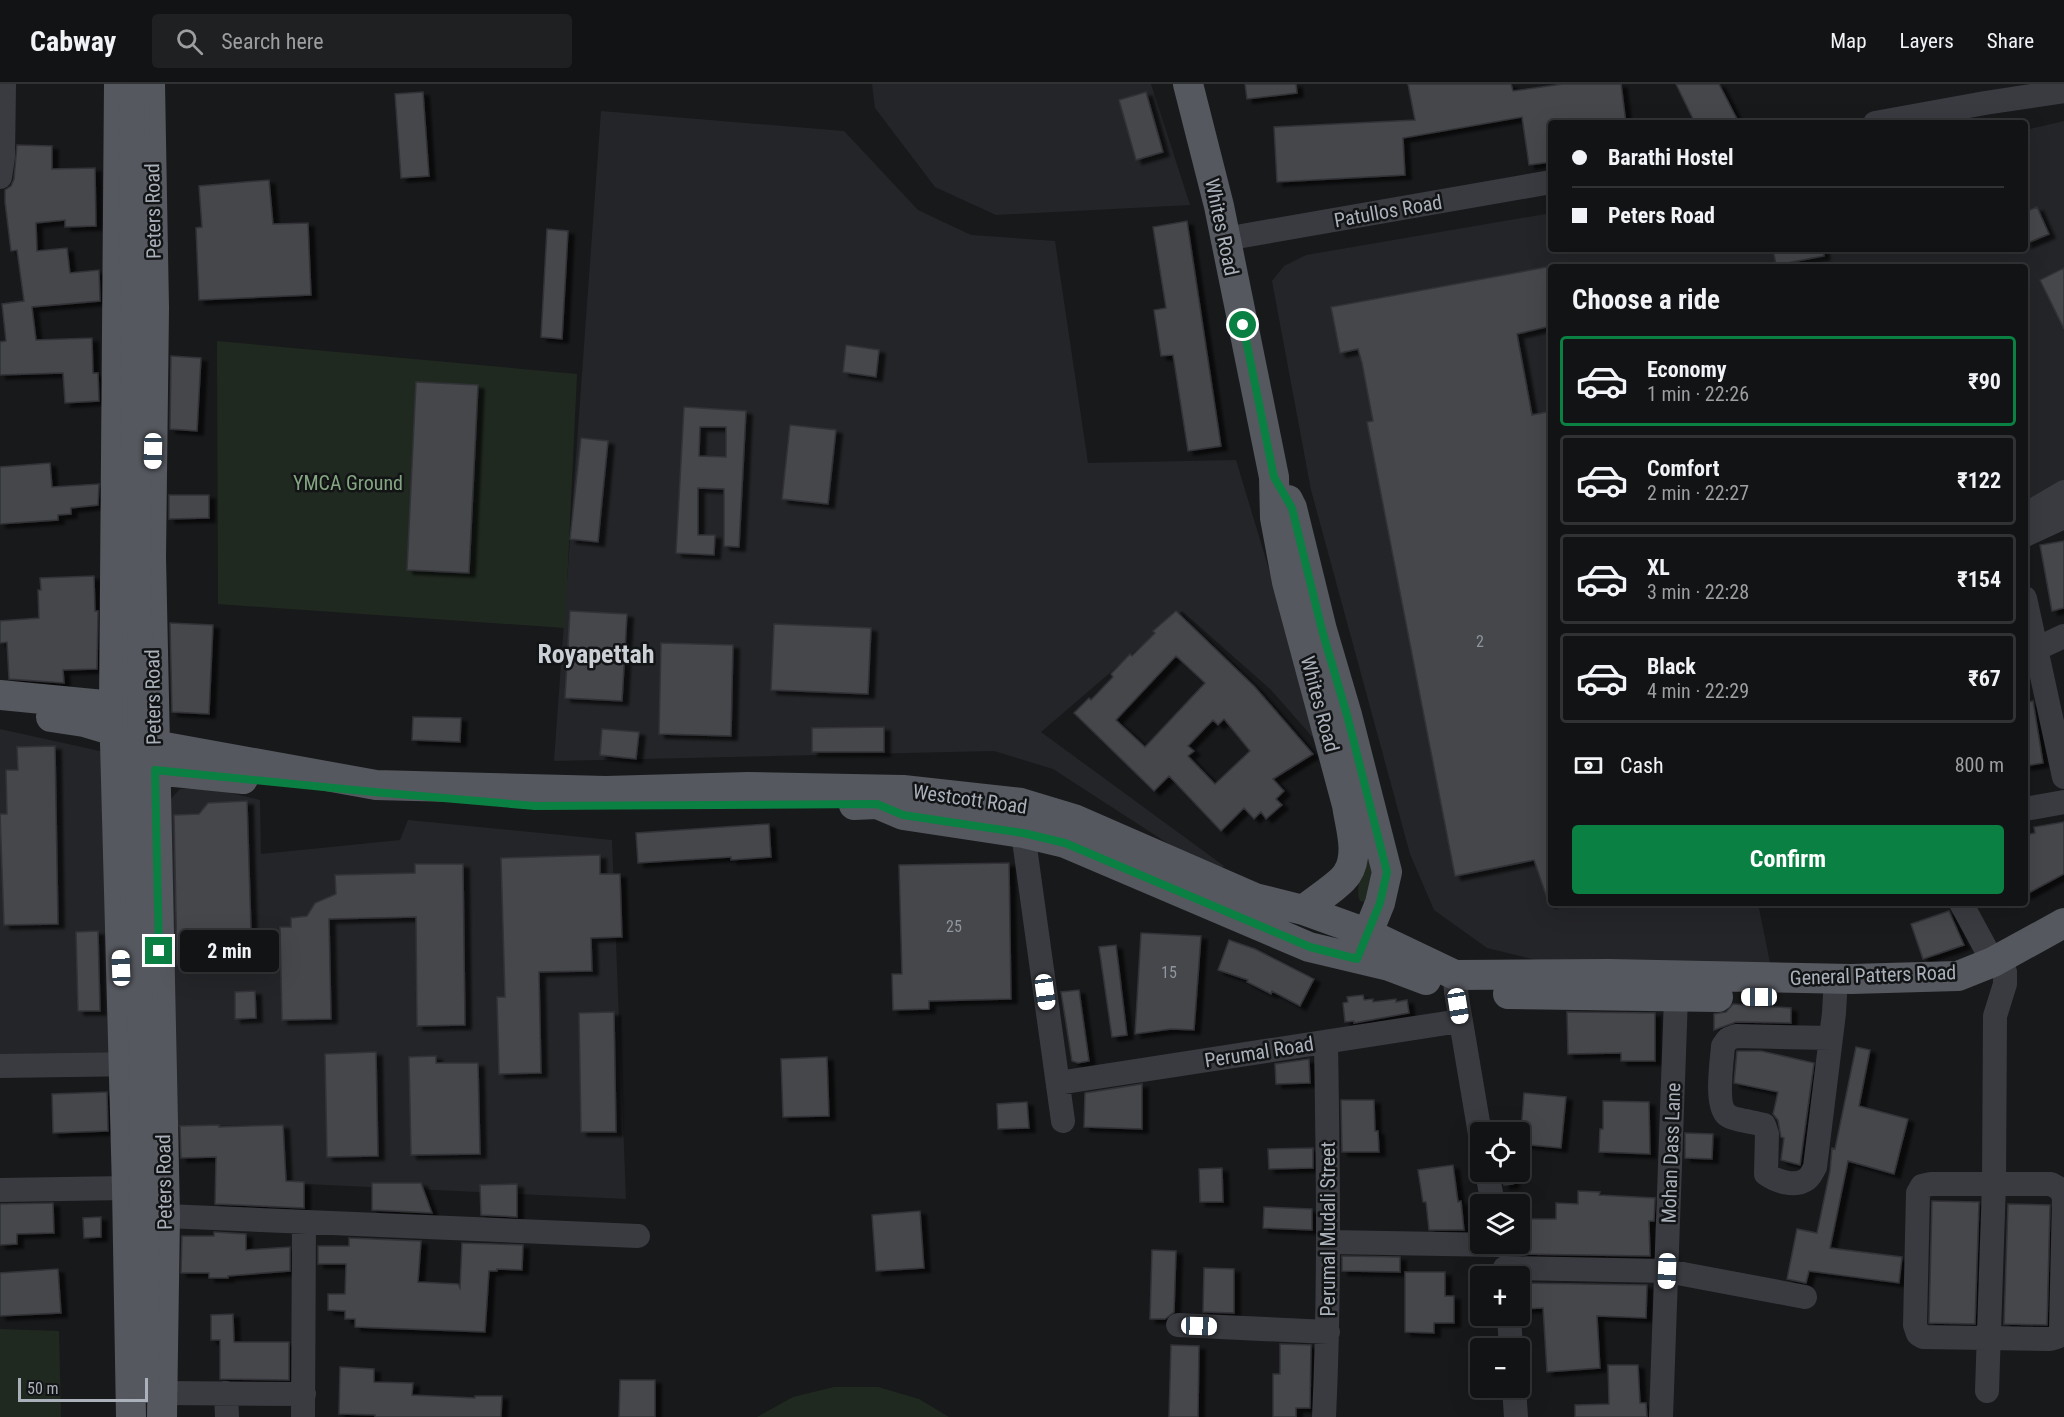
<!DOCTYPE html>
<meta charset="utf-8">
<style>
:root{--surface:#121314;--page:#1f2022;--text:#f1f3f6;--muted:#9c9ea0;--line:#313234;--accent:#0b8043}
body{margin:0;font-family:"Roboto Condensed",sans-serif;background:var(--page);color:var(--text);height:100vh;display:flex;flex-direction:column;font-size:22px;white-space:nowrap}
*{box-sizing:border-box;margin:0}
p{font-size:20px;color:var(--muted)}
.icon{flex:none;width:33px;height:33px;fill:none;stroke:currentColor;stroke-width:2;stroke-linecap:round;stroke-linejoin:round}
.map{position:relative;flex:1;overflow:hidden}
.side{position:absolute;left:1548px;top:180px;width:480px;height:642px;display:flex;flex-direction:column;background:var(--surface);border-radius:6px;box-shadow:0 6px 24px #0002,0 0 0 2px var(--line)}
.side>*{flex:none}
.top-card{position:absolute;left:1548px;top:36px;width:480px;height:132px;border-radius:6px;box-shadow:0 6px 24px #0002,0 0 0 2px var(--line);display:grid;align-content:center;height:132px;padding:0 24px;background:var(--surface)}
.controls{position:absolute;left:1470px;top:1038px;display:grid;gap:12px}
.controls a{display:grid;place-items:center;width:60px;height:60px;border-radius:6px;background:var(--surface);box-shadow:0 6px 24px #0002,0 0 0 2px var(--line);font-size:30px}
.scale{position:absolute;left:18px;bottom:15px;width:130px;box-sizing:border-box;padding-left:6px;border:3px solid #aab1bb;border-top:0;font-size:16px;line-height:21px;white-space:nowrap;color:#aab1bb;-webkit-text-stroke:4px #131416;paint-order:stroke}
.end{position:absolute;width:27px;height:27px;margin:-14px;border:8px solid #0b8043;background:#fff;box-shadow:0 0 0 3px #fff}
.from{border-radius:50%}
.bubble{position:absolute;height:42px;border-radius:6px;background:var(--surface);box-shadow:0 6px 24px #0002,0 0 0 2px var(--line);font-size:20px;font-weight:700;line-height:42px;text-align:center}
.car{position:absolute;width:18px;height:36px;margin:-18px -9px;border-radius:8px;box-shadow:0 0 4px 2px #0007;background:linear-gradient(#fff 24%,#345 0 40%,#fff 0 76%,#345 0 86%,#fff 0)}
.top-card b{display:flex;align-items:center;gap:21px;height:57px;font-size:22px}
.top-card b+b{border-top:2px solid var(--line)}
.top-card i{width:15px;height:15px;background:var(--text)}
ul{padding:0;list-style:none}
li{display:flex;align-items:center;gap:18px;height:90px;margin:0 12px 9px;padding:0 12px;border:3px solid var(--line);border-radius:6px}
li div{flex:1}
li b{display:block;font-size:22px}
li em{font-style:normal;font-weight:700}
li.selected{border-color:var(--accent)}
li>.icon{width:54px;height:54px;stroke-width:1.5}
h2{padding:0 24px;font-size:27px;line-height:72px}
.pay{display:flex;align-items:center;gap:15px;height:66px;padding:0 24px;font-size:22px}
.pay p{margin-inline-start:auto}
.action{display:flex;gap:12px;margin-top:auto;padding:12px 24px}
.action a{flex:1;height:69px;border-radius:6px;background:var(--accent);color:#fff;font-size:24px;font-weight:700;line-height:69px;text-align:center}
header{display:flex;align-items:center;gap:36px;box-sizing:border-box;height:84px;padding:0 30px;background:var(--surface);border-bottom:2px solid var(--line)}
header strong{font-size:28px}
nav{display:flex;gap:33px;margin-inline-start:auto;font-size:21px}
.search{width:420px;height:54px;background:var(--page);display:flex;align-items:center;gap:15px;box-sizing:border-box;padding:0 21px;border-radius:6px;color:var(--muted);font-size:22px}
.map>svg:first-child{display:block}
</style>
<header>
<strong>Cabway</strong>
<div class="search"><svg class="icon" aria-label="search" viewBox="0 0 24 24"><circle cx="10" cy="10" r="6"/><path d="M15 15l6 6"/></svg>Search here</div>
<nav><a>Map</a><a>Layers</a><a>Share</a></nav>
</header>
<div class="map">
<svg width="2064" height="1333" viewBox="0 0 2064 1333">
<defs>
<filter id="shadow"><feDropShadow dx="6" dy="4" stdDeviation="1.5" flood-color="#0009"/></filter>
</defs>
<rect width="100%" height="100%" fill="#18191b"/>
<!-- built -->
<path fill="#242528" d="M872,0H1151L1190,121L996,131L935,103L875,24Z
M601,27L844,47L918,126L971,151L1055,157L1088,379L1236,376L1323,665L1271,606L1182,527L1041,648L1224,782L1215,790L1053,685L994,667L554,677Z
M2064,37V417L2025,435V183H1551V819H1758L1771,884L1536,876L1487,864L1434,826L1410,770L1311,406L1272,197L1284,182L1306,171L1551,129V165H2025V46Z
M0,645L109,669L112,980H0Z
M209,704L260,716L261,770L400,756L408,736L612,756L626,1115L283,1099L275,1041L170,1043L165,721L180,705Z"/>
<!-- green -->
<path fill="#202920" d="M217,257L577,290L565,544L218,520Z
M1367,776H1371L1382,809L1372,819L1360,817C1355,808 1361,785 1367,776Z
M0,1245L59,1247L61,1333H0Z
M834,1303H878L919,1315L949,1333H757L793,1313Z"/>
<!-- building -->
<path fill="#44474b" stroke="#323337" stroke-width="1.5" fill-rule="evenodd" filter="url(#shadow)" d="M1245,0H1296L1297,9L1247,15Z
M1408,0H1511L1513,7L1563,0H1621L1626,39H1551V78L1529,81L1522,33L1403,54L1405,91L1277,98L1274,43L1415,36Z
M1676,0H1719L1737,35L1729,39H1695Z
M423,8L429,92L401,94L395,10Z
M1146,8L1163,68L1136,76L1119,16Z
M17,61L52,62V85L95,84L96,142L65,143V136L36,139L37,167L67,164L70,189L99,186L100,217L32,223L36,256L92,254L93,289H98L99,317L65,319L63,289L0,291V258L6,257L2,220L24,217L17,166L11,167L5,118V106L11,102L14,95Z
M269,96L273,140L308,139L311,211L199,216L196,144L202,143L199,102Z
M2037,123L2049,150L2025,160V128Z
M1187,137L1221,362L1188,367L1173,271L1161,272L1154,226L1166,224L1153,143Z
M547,145L568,147L562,255L541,253Z
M1773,165H1823L1824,172L1776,181Z
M1547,183L1551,207V242L1517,250L1532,331L1551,327V820H1549L1534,776L1455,792L1367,338L1373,337L1362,279L1358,265L1340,269L1331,223Z
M2064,184V245L2040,196Z
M846,261L879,266L876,293L843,288Z
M171,272L201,274L197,347L170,345Z
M416,298L478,301L469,489L407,486Z
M684,323L746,327L739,463L724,462V405L698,404V451H715L714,471L676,469ZM700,343H726V373L699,372Z
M790,341L836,346L828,420L782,415Z
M581,354L608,357L598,458L570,455Z
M50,379L52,403L99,400L98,421L71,424V430L58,431V436L0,440V383Z
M169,411H209V434L169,435Z
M2064,457V524L2052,527L2040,461Z
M94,492L95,527H98L97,585L63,586L64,599L9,595L7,558L0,559V537L39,534L38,506H41L40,494Z
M570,527L627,530L622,617L565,614Z
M1176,527L1255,603L1313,670L1273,695L1284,707L1276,715L1282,721L1266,735L1261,728L1254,735L1244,724L1221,747L1169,692L1154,707L1074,629L1089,614L1091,616L1113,593L1111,590L1130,570L1132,572L1155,549L1153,547ZM1176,572L1205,599L1145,663L1116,636ZM1224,635L1250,667L1215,700L1188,672L1194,667L1188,662L1213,636L1218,641Z
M170,539L213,541L209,630L172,628Z
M774,540L871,544L868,610L771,606Z
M661,559L733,561L731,652L659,650Z
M2033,617L2043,679L2025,682V619Z
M413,633L461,634L460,658L412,656Z
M884,643V668H812V644Z
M602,645L639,648L636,675L600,671Z
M55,662L58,840L4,841L0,730H7L6,686H18L17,663Z
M247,717L252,879L216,880V878L177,881L174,731L199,730L208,719Z
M2064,738V790L2025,811V751L2035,749L2034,743Z
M769,740L771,773L731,776V773L638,779L636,749Z
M600,771V790H620L622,853L591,854L592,887L539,888L541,989L499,990L497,913H505L501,774Z
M1009,779L1011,915L929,917V925L893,926L892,890H902L899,781Z
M415,780H463L465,941L417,942L416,833L329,835L331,935L282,936L280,843H291V834L307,832L315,819L336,810L335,791L415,789Z
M1949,827L1964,861L1923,875L1911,840Z
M98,847L100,927H78L76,848Z
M1141,849L1201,852L1194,946L1171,945L1135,950Z
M1229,856L1255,865L1314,895L1300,922L1272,907L1271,910L1247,898L1248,896L1218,886Z
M1116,861L1127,951L1112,953L1099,863Z
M1079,906L1089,977L1078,979L1072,977L1061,908Z
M255,907L256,934L235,935V908Z
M1363,911L1364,916L1373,915V918L1396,915V918L1407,916L1409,929L1354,939V937L1345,938L1343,919L1348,918L1347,913Z
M1733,920L1791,924V939L1736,938L1714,946V930L1726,928Z
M614,928L616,1048H581L579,929Z
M1567,928L1655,929V977H1621V969L1568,970Z
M1856,963L1870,966L1859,1022L1908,1035L1894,1090L1848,1077L1830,1164L1902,1173L1899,1199L1809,1187L1806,1199L1787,1195L1797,1145L1817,1149L1830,1087L1832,1064L1835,1065Z
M1737,967H1761L1814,979L1800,1081L1781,1076L1784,1054L1781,1053L1778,1036L1773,1030L1778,1008L1734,999Z
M376,968L378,1072L327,1073L325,970Z
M436,972V979H478L480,1070L411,1071L409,973Z
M827,973L829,1032L783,1033L781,975Z
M1309,975L1310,999L1276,1000L1275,980Z
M1142,1000V1045L1084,1043L1085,1009Z
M107,1008L108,1047L53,1049L52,1010Z
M1524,1009L1566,1013L1561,1064L1520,1060Z
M1341,1016H1374L1375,1047H1378L1379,1068H1342Z
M1603,1017L1649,1018L1650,1070L1599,1068L1600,1045H1603Z
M1027,1018L1029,1044L998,1045L997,1020Z
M219,1041V1043L283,1041L286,1097L304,1098V1124L215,1120L216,1073L181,1074L180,1042Z
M1685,1049L1713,1050L1712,1075L1685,1074Z
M1313,1064V1084L1269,1085L1268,1065Z
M1453,1081L1458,1118L1461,1117L1464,1146H1429L1426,1118H1423L1418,1086Z
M1222,1084L1223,1118H1200L1199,1085Z
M1501,1088H1512L1513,1100L1504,1101Z
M372,1099H421L432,1129L372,1126Z
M517,1100V1133L481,1131L480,1101Z
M1578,1107L1600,1108L1599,1111L1655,1114L1654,1137H1649L1650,1172L1516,1170V1160H1520V1135H1556V1119L1578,1120Z
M1932,1117L1979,1118L1975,1240L1929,1239Z
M53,1119L54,1149L17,1150V1160L0,1161V1120Z
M2008,1120L2050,1121L2047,1241L2004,1240Z
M1264,1123L1312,1125V1146L1263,1144Z
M920,1127L924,1184L876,1187L872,1131Z
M101,1133V1153L84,1154L83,1134Z
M214,1148L246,1150V1166L290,1163V1187L228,1192V1194H209V1189H181L182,1152H214Z
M349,1154L421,1157L418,1198L458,1200L460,1204L462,1159L523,1161L522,1186L497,1185V1187H489L485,1248L355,1243V1235H345V1227L328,1226V1210H345L346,1180H318V1162H349Z
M1152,1166L1176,1167L1174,1228L1165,1235H1150Z
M1342,1172L1400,1173V1188L1342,1187Z
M1204,1184L1234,1185V1229L1203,1228Z
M58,1185L61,1229L0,1232V1189Z
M1405,1188H1445V1212H1454V1239H1434V1249L1405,1248Z
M1520,1199L1647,1201L1646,1234L1597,1232L1600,1284L1547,1288L1543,1224L1521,1225Z
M233,1230L234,1258H289V1296L220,1295V1256H211V1231Z
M1280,1260L1311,1261L1310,1324H1296V1333H1273V1290H1280Z
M1171,1261L1199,1262L1198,1333H1169Z
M1608,1281H1638L1640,1319H1646L1647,1333H1575V1321L1609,1320Z
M340,1283L374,1285V1298L413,1299L412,1311L475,1314V1312H502L501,1333H375V1331L339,1330Z
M620,1296H655V1333H619Z"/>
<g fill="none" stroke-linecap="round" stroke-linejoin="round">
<!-- minor -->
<path stroke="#393b40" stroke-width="24" d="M1875,39L1985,19L2064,7
M0,93L3,73L4,0
M1225,155L1551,98
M2025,431L2064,408
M2025,451L2064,433
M2025,514L2064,693
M2036,565L2064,552
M2025,725L2064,718
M1014,734L1023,749L1063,1037
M1961,819L1993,878
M1455,891L1456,908L1480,1050
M1830,954L1736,952L1728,955L1723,962C1722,976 1715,1021 1727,1031C1733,1036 1755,1038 1764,1041L1767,1050L1766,1090C1776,1097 1795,1104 1807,1095C1810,1093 1813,1087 1815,1083L1834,929L1835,911
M0,982L142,980
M1058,999L1460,937
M1487,1088L1493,1120
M1931,1100H2051L2060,1105L2064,1113L2061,1246L2057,1253L2050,1255L1923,1253L1918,1250L1915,1241L1918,1109L1922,1102Z
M0,1106L127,1104
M165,1132L638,1152
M1329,1158L1500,1161
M1505,1184L1667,1187L1805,1213
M1509,1232L1511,1264
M1178,1241L1328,1248
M1514,1304L1516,1333
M1987,1307L1994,1099L1995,932L2005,900V888
M162,1309L304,1310
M226,1309L227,1333
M303,1333L304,1138
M1324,1333C1330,1208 1328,1083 1326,958
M1661,1333L1676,913"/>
<!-- major -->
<path stroke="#55585f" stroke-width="30" d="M119,0L114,622L127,1104L131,1333
M150,0L154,224L151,473L165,1132L162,1333
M1188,0L1219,122L1274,393L1275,434L1287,498L1347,721C1350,743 1360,770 1347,790C1341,800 1313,818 1303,826
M1288,416L1292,424L1322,546L1347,631L1387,788L1380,819L1361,866
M0,611L114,622L154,661L376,701L606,707L748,703L903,706L1021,719L1074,735L1255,814L1303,826L1367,849L1455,891L1609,890L1851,895L1958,892L1993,878L2064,839
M51,633L84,638L114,647L155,686L243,695
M854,721L877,720L903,731L1023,749L1065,759L1309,863L1389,882L1426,896
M1508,910L1718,913"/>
<!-- major-bridge -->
<path stroke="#55585f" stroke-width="30" d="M134,13L138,713L143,956L145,1304"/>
</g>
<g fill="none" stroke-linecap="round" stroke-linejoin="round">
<!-- route -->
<path stroke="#0b8043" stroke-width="8" d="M159,867L155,686L374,708L535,722L877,720L903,731L1023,749L1065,759L1310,863L1357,875L1380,819L1387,788L1347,631L1322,546L1292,424L1274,393L1243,241"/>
</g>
<g text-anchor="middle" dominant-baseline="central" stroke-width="5" stroke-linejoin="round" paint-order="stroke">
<!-- number labels -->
<g font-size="16" fill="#90969f">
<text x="1480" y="557">2</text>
<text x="954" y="842">25</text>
<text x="1169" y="888">15</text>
</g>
<!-- street labels -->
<g font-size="20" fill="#aab1bb" stroke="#131416">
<text transform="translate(153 127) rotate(-91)">Peters Road</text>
<text transform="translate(1388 127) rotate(-10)">Patullos Road</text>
<text transform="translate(1222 143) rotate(78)">Whites Road</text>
<text transform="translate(153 613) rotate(-91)">Peters Road</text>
<text transform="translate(1320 620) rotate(75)">Whites Road</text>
<text transform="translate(970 715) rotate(8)">Westcott Road</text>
<text transform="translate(1873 891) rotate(-2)">General Patters Road</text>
<text transform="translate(1259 968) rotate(-9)">Perumal Road</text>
<text transform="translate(1671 1069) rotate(-88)">Mohan Dass Lane</text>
<text transform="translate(164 1098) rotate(-91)">Peters Road</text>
<text transform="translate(1328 1145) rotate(-90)">Perumal Mudali Street</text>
</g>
<!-- park labels -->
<g font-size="20" fill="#83a681" stroke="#131416">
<text x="348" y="399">YMCA Ground</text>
</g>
<!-- district labels -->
<g font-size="26" font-weight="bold" fill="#cbd0d7" stroke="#131416">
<text x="596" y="570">Royapettah</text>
</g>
</g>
</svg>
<div class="controls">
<a><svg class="icon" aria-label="locate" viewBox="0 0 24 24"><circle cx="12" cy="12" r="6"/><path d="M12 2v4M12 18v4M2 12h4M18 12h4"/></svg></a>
<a><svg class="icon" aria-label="layers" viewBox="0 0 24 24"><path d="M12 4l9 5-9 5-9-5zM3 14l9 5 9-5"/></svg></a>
<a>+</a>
<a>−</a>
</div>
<div class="scale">50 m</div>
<i class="end from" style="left:1243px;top:241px"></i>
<i class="end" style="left:159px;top:867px"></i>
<div class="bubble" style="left:180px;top:846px;width:99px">2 min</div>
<i class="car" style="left:153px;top:367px;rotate:181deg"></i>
<i class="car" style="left:121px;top:884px;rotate:358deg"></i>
<i class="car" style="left:1045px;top:908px;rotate:172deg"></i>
<i class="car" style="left:1759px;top:913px;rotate:270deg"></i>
<i class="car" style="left:1458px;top:922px;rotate:171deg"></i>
<i class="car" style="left:1667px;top:1187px;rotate:182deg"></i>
<i class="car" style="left:1199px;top:1242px;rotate:92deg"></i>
<div class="top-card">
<b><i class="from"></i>Barathi Hostel</b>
<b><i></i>Peters Road</b>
</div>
<section class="side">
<h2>Choose a ride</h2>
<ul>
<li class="selected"><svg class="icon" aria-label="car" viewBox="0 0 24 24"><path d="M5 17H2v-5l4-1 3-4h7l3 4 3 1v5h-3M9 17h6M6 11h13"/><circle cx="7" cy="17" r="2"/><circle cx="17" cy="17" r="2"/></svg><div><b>Economy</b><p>1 min · 22:26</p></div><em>₹90</em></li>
<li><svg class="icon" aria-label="car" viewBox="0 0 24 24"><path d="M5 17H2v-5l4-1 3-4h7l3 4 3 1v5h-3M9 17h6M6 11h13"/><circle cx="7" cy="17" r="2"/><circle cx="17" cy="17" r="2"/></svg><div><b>Comfort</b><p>2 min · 22:27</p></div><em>₹122</em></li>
<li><svg class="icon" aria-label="car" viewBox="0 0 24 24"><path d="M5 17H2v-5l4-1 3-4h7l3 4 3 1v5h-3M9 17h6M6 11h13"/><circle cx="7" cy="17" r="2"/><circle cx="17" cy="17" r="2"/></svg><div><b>XL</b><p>3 min · 22:28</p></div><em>₹154</em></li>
<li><svg class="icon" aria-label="car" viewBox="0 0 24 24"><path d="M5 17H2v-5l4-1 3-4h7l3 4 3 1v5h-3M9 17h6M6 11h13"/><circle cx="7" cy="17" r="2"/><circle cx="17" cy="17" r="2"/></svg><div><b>Black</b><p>4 min · 22:29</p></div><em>₹67</em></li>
</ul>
<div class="pay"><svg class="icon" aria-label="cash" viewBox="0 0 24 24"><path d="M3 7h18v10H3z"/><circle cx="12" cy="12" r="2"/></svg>Cash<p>800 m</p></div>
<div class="action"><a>Confirm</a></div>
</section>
</div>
